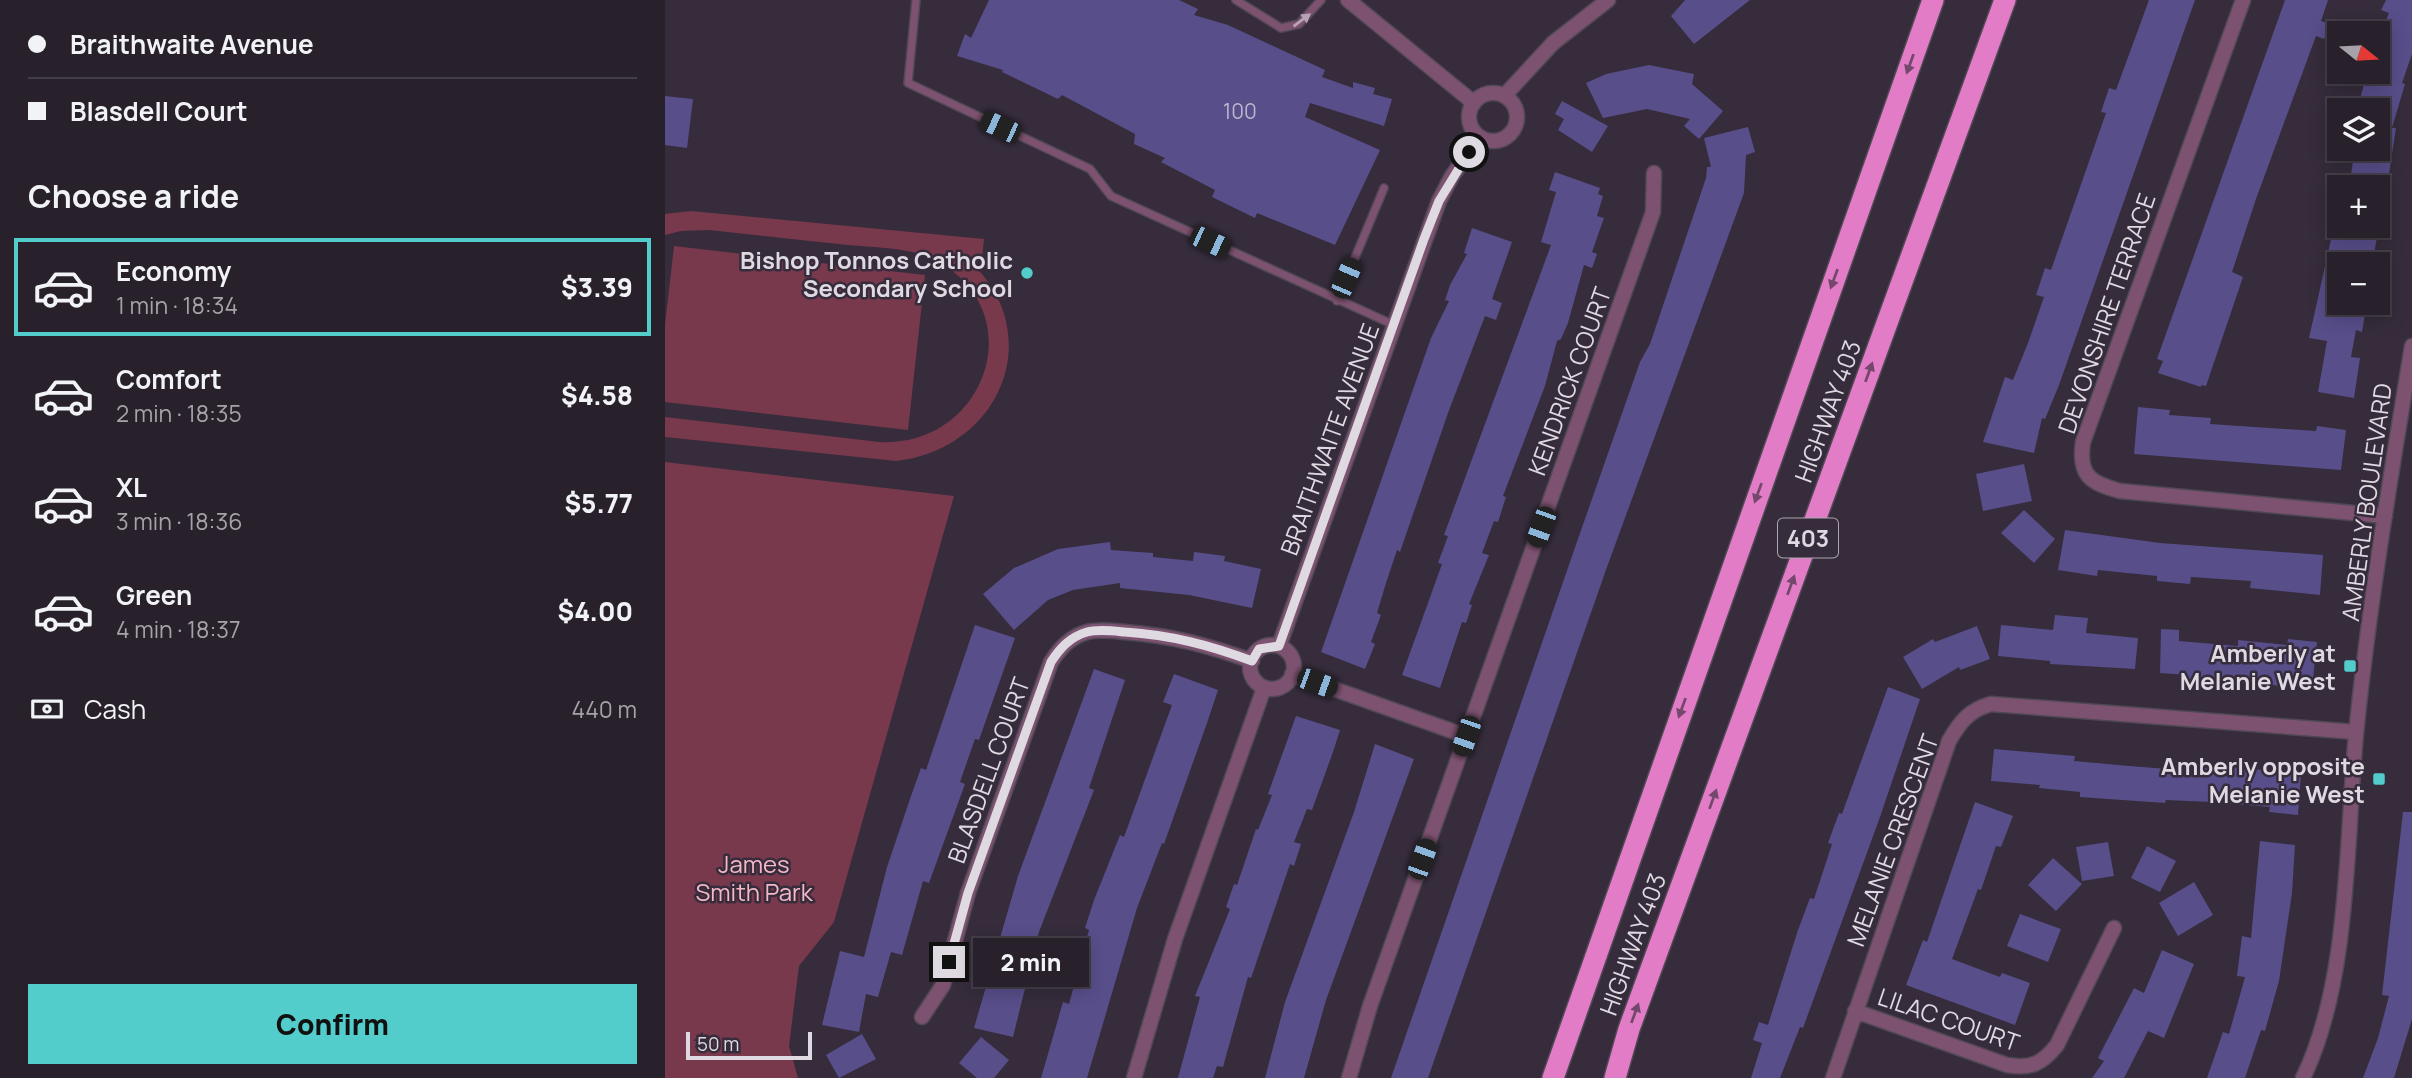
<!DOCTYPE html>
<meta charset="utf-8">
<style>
:root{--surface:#28212c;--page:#302934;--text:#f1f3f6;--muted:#a5a3a9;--line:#443e48;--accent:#53cdcb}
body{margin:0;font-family:Manrope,sans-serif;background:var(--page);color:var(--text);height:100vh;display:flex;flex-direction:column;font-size:26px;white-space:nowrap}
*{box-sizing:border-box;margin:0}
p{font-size:23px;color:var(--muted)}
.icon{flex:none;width:38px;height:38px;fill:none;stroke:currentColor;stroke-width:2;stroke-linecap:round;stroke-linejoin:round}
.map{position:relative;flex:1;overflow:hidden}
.sheet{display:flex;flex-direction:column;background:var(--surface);width:665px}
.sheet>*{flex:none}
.guide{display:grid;align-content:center;height:154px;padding:0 28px;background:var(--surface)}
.needle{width:46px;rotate:108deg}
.buttons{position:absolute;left:1662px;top:21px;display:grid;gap:14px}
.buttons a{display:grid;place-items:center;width:63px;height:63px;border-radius:0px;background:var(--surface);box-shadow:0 4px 18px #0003,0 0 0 2px var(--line);font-size:35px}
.scale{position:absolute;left:21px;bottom:18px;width:126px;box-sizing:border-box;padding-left:7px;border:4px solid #dfd9e2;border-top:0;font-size:19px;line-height:24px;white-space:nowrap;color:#dfd9e2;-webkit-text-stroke:5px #362c3b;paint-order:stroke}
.end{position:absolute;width:32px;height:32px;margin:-16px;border:9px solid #dfd9e2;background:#111;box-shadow:0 0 0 4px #111}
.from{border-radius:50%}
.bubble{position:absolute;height:49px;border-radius:0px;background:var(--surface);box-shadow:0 4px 18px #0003,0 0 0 2px var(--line);font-size:23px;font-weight:800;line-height:49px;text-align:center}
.car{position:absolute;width:21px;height:42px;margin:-21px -10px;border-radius:9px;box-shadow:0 0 5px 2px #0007;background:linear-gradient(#222 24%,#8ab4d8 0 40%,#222 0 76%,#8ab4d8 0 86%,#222 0)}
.guide b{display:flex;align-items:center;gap:24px;height:66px;font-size:26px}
.guide b+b{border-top:2px solid var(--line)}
.guide i{width:18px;height:18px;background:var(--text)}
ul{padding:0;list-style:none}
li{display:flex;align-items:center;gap:21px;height:98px;margin:0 14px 10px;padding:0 14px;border:4px solid transparent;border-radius:0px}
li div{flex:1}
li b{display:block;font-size:26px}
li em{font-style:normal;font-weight:800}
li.on{border-color:var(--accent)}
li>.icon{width:63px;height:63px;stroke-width:1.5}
h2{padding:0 28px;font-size:32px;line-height:84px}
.pay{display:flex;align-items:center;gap:18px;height:77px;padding:0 28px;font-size:26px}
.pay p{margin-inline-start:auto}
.action{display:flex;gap:14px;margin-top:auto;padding:14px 28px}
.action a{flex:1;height:80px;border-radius:0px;background:var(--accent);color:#111;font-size:28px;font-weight:800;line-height:80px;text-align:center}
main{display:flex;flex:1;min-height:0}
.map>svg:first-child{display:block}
</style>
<main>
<section class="sheet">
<div class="guide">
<b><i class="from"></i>Braithwaite Avenue</b>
<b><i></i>Blasdell Court</b>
</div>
<h2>Choose a ride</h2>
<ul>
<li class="on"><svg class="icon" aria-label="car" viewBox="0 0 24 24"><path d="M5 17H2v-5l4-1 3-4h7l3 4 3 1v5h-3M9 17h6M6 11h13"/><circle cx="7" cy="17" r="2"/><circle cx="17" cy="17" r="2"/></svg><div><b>Economy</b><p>1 min · 18:34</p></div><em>$3.39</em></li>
<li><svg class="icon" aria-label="car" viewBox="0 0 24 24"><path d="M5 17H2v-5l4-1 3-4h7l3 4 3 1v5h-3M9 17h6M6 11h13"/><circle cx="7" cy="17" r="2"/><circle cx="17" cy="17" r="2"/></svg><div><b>Comfort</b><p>2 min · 18:35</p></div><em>$4.58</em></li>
<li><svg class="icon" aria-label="car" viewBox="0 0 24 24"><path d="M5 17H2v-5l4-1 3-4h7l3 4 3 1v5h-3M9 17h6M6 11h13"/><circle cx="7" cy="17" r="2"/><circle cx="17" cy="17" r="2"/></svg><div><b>XL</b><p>3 min · 18:36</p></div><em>$5.77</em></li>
<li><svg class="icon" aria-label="car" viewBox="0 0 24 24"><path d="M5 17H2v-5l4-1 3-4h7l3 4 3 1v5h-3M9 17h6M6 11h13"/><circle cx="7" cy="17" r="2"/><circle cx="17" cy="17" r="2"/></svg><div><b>Green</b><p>4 min · 18:37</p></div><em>$4.00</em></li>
</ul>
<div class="pay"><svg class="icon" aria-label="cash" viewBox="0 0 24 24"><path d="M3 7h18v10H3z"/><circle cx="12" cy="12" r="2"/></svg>Cash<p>440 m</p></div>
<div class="action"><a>Confirm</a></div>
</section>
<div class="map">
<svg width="1747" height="1078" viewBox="0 0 1747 1078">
<rect width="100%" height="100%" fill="#362c3b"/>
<!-- green -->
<path fill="#78394c" d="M26,211L319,239L317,258L300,257C385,329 338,449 231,461L0,437V417L214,442C320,448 368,313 272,261C246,247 212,248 183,245C137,240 91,235 44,230L16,231L0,235V214Z
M9,246L260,275L243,430L0,402V325Z
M0,462L289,496L169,922L134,966L124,1046L133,1078H0Z"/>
<!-- building -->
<path fill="#584e8a" d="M324,0H514L533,9L529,15L563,25L660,70L657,77L688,88V82L710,88L708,94L727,99L719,126L645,103L640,117L715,150L670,245L592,213L590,218L547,197L550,190L496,162L500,158L469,144L470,134L397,95L393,99L337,72L338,70L292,56L300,34L306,38Z
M1020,0H1085L1029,44L1006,16Z
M1484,0H1530L1394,385L1380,419L1377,418L1369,453L1318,442L1340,377L1348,380L1363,343L1379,297L1371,295L1380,268L1386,270L1441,113L1436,112L1444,88L1451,90Z
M1620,0H1663L1656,21L1665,24L1659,39L1651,36L1591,199L1567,272L1578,277L1541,386L1536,385V387L1493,373L1498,361L1492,359Z
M1721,0H1747V54L1737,83L1740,84L1727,128H1731L1722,187H1684L1690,149H1713V110H1692L1702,73L1713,76V43L1724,13L1716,10Z
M984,65L1029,74L1027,84L1058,111L1034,139L1019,126L1025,119L982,109L938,118L921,83L941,74Z
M0,96L28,99L22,148L0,145Z
M897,101L943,126L927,152L893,130L899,119L890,114Z
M1083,127L1090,152L1081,155L1079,193L942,567L763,1078H726L914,536L975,362L985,344L1041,178L1042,167H1046L1039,138Z
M890,172L935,188L933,194L938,196L932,216L939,218L927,252L932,254L927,268L919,265L903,323L896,339L892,341L880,386L838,496L841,497L833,522L829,521L817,553L824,555L804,604L807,605L801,623L797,622L775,688L737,675L777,564L773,563L783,536L779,535L886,245L876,242L891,192L884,190Z
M1669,226H1714L1708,259L1675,253V309L1700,314L1697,332L1691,330L1686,357L1695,358L1689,398L1653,392L1662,341L1644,338Z
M807,228L847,242L827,299L837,303L831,320L820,316L783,413L735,552L732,550L721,583L712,613L716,615L706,642L710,644L700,669L656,652L766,338L784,301L780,300L785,285L802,254L799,253Z
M1473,407L1505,410L1504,415L1546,418L1545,424L1651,431L1652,426L1681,430L1676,470L1469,454Z
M1359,464L1367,501L1318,511L1311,474Z
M1359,510L1390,539L1369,563L1336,533Z
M1400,530L1495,543L1658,555L1655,595L1585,588L1586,581L1526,577L1525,584L1492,581V576L1433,570L1432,576L1393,570Z
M445,542L446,550L488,553V557L528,561L529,552L560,556L559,561L596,569L587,608L524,595L455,588V583L408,590L383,600L349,630L318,594L349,568L393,549Z
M1390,615L1423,618L1421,633L1473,638L1470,669L1385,664V661L1333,656L1336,625L1388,630Z
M310,625L350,638L314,740L310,739L295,782L300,784L264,883L258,881L237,955L226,952L213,997L201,994L194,1032L157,1025L175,951L199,957L222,867L246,796L256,768L261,770Z
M1312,626L1325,659L1295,670L1294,667L1257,689L1238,657L1268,639L1270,642Z
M1496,629L1514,630V641L1573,646V640L1622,645L1623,639L1652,642L1647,688L1522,679L1523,675L1495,673Z
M429,669L460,680L424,788L429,790L374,932L348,1037L309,1028L353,876Z
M509,674L553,690L542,723L499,844L497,843L472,908L422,1078H376L398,1002L404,1004L424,930L420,928L429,900L455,835L459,837L507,705L498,702Z
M1223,687L1255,699L1215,817L1138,1028L1135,1027L1115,1078H1086L1097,1043L1088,1040L1094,1022L1103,1025L1133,930L1145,898L1149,899L1167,844L1163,843L1174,813L1177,814Z
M631,716L675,730L668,752L647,810L642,809L629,842L636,844L629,866L625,864L586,978L583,977L558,1067L552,1066L548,1078H513L535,997L530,996L565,909L561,907L569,884L572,885L591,829L593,830L607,795L603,794Z
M710,744L749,759L661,1000L639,1078H600L620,1002L689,812Z
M1329,749L1410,756L1409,761L1464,766L1516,770L1517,766L1563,770V767L1636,773L1633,815L1604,812L1605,807L1546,802L1501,800L1500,803L1415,797V792L1374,788L1375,785L1326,781Z
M1310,802L1348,816L1336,847L1331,846L1316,890L1313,889L1287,959L1335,977L1337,973L1365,983L1350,1025L1241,985L1258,940L1262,942Z
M1738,812H1747V1019L1729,1078H1698L1713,1038L1724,996L1717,995Z
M1595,841L1630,845L1627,893L1614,981L1600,1031L1596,1030L1580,1078H1542L1558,1032L1564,1034L1580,977L1572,976L1577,936L1586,938Z
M1443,842L1449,876L1417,881L1411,847Z
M1482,846L1511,861L1495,892L1466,878Z
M1388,858L1417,884L1391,911L1363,885Z
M1529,882L1548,915L1513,936L1494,903Z
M1355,914L1396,929L1383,962L1342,946Z
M1497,950L1529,964L1499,1038L1483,1031L1459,1078H1427L1439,1061L1433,1058L1469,988L1479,993Z
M197,1034L211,1059L174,1078L161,1055Z
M316,1037L344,1060L329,1078H312L294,1063Z"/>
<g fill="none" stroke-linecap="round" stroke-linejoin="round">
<!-- lane casing -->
<g stroke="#514856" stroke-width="10">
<path id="lane" d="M251,0L243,83L425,169L446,196L729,325
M571,0L616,28L634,24L656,0
M672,301L719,188"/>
</g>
<!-- street casing -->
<g stroke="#514856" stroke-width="17">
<path id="street" d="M683,0L809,103
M1578,0L1418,442C1413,475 1425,483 1455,491L1720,516
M804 117a24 24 0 1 1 48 0a24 24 0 1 1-48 0Z
M840,95L888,43L943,0
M585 667a22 22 0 1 1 44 0a22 22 0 1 1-44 0Z
M614,646L774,201L787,176L815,137
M627,674L801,736
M1190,1011L1342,1065C1366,1069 1377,1064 1392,1045L1449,928
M257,1017L278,985L303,893L386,662C395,648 405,637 422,632C433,629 449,631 460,632C508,636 542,645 587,661
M469,1078L510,939L599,688
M684,1078L705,1006L988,212L989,173
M1168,1078L1284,741C1295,722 1304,710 1326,704L1691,732
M1638,1078C1685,981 1681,842 1691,734C1704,604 1726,475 1747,346"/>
</g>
<!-- highway casing -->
<g stroke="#514856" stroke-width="24">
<path id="highway" d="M888,1078L1268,0
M950,1078L964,1029L1340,0"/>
</g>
<!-- lane -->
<use href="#lane" stroke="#7d5270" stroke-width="7"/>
<!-- street -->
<use href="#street" stroke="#7d5270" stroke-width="14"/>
<!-- highway -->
<use href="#highway" stroke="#e37cc7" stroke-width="21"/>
</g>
<!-- one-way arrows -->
<defs><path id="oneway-solid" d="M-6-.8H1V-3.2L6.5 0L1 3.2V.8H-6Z" transform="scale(1.75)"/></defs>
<use fill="#b8a3b4" href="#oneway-solid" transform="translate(637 20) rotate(-37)"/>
<g fill="#73486c">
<use href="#oneway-solid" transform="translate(1245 64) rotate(110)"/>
<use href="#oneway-solid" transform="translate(1169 279) rotate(110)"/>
<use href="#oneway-solid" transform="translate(1204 372) rotate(-70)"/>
<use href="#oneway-solid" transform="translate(1093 493) rotate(110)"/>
<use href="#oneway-solid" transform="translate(1126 585) rotate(-70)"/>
<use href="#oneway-solid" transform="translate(1017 708) rotate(110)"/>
<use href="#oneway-solid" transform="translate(1048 799) rotate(-70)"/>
<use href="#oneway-solid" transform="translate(970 1013) rotate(-70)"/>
</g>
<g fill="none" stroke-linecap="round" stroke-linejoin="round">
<!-- route -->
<path stroke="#dfd9e2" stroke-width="9" d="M284,962L303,893L386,662C395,648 405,637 422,632C433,629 449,631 460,632C506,635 544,645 587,661L594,649L614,646L759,239L774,201L804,152"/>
</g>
<!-- markers -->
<g fill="#53cdcb" stroke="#362c3b" stroke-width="2.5">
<circle cx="362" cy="273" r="7"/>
<rect x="1678" y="659" width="14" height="14" rx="3.5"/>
<rect x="1707" y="772" width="14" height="14" rx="3.5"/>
</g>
<g text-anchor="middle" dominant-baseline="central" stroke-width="5" stroke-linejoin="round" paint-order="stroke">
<!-- number labels -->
<g font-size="21" fill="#bdb6cc">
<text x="575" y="111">100</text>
</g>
<!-- shield labels -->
<rect fill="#362c3b" stroke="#aca5b0" stroke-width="2" x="1113" y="518.5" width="60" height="39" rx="5"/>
<g font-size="23" font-weight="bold" fill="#dfd9e2">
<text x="1143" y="538">403</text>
</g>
<!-- poi labels -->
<g font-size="24" font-weight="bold" fill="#dfd9e2" stroke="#362c3b" text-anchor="end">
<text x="348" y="259">Bishop Tonnos Catholic<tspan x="348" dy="28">Secondary School</tspan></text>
<text x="1671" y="652">Amberly at<tspan x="1671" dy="28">Melanie West</tspan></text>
<text x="1700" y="765">Amberly opposite<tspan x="1700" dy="28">Melanie West</tspan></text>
</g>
<!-- street labels -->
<g font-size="24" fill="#dfd9e2" stroke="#362c3b">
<text transform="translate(1441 313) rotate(-71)">DEVONSHIRE TERRACE</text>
<text transform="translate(904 381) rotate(-70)">KENDRICK COURT</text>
<text transform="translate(1162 411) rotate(-70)">HIGHWAY 403</text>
<text transform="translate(664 439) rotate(-70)">BRAITHWAITE AVENUE</text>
<text transform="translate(1701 502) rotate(-82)">AMBERLY BOULEVARD</text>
<text transform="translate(323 770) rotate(-70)">BLASDELL COURT</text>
<text transform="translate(1227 840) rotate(-70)">MELANIE CRESCENT</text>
<text transform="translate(967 944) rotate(-70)">HIGHWAY 403</text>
<text transform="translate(1284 1019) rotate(19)">LILAC COURT</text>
</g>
<!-- park labels -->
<g font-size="24" fill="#f6b7c6" stroke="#362c3b">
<text x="89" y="863">James<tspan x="89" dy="28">Smith Park</tspan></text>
</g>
</g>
</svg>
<div class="buttons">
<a><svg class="needle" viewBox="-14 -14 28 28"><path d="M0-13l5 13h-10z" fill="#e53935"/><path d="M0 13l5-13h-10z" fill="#a5a3a9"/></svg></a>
<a><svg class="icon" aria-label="layers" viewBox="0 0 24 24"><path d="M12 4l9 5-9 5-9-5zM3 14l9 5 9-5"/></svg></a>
<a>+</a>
<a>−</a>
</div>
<div class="scale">50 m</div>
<i class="end from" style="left:804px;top:152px"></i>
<i class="end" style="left:284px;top:962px"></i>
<div class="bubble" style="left:308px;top:938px;width:116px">2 min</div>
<i class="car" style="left:335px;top:127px;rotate:295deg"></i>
<i class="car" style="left:545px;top:242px;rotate:115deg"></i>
<i class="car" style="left:681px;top:278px;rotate:23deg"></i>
<i class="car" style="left:876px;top:527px;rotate:200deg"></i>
<i class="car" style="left:652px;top:683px;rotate:110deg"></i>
<i class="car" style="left:801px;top:736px;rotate:199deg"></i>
<i class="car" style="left:757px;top:859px;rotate:20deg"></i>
</div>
</main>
